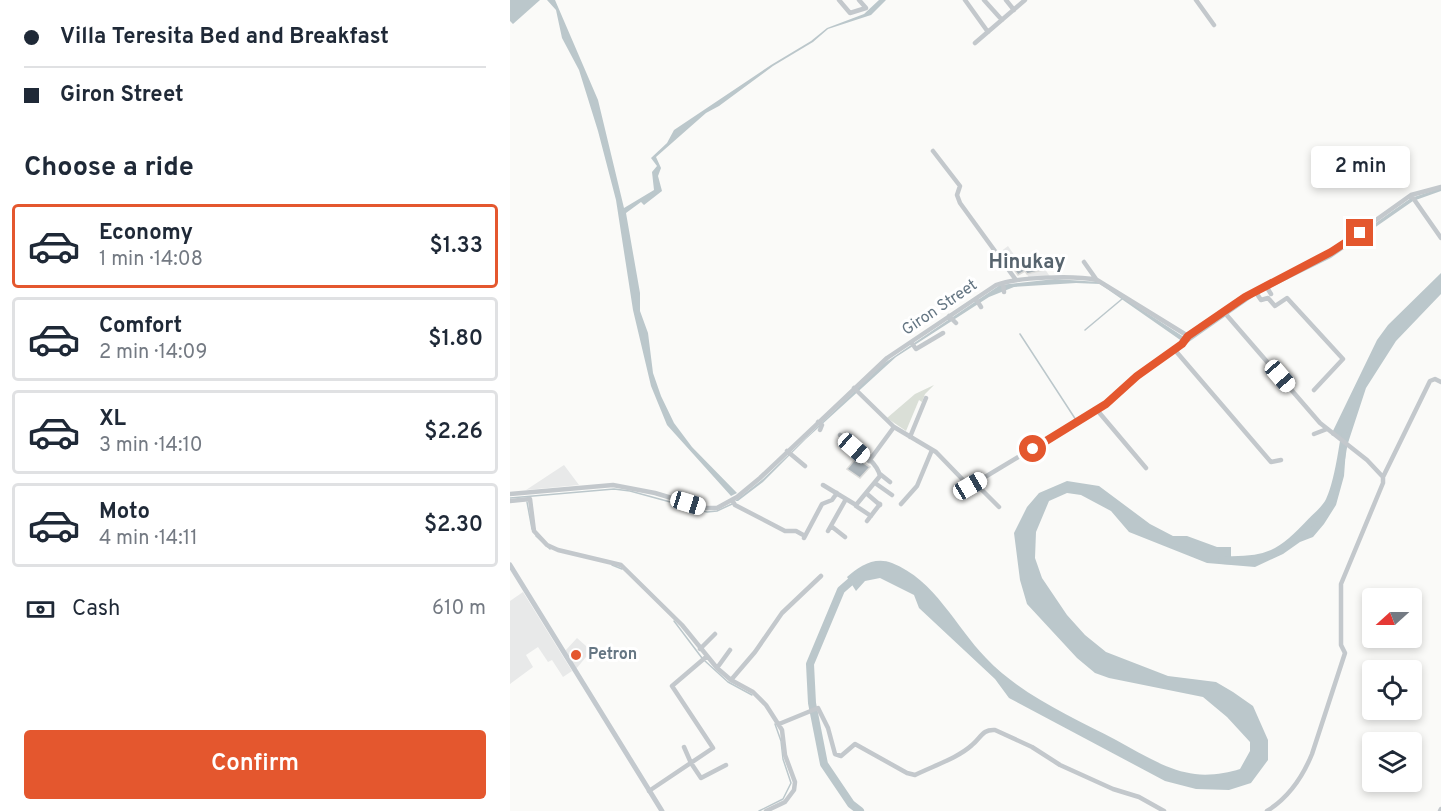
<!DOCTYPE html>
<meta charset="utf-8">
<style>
:root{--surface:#fff;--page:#f2f2f3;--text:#1f2937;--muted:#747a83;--line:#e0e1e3;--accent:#e4572e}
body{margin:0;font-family:Overpass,sans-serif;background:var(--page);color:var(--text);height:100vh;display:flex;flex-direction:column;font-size:22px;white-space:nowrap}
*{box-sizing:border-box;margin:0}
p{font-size:20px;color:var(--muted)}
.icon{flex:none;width:33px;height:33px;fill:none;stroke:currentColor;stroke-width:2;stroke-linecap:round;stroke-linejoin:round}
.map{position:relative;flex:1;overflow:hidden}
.drawer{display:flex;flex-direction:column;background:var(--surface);width:510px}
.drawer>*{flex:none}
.hud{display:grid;align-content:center;height:132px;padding:0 24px;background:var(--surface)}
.needle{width:39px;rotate:249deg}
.buttons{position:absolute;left:852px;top:588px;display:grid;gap:12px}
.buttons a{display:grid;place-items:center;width:60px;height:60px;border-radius:6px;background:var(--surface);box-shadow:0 3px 9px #0003;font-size:30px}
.end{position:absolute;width:27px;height:27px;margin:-14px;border:8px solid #e4572e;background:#fff;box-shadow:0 0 0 3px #fff}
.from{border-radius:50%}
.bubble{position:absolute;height:42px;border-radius:6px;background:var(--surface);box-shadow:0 3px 9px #0003;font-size:20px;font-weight:600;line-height:42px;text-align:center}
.car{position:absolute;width:18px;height:36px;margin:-18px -9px;border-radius:8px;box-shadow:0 0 4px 2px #0007;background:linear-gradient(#fff 24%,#345 0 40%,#fff 0 76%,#345 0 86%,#fff 0)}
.hud b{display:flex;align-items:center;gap:21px;height:57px;font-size:22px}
.hud b+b{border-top:2px solid var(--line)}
.hud i{width:15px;height:15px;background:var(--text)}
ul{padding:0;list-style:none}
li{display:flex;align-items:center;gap:18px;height:84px;margin:0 12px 9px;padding:0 12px;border:3px solid var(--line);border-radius:6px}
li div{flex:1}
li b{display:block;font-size:22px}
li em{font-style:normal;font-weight:600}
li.current{border-color:var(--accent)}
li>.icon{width:54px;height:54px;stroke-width:1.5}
h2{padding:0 24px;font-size:27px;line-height:72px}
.pay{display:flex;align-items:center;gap:15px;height:66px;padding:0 24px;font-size:22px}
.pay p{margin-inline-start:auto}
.button{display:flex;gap:12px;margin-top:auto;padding:12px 24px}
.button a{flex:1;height:69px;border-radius:6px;background:var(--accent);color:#fff;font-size:24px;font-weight:600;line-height:69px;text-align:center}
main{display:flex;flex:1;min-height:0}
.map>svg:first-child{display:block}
</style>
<main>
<section class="drawer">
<div class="hud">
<b><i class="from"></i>Villa Teresita Bed and Breakfast</b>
<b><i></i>Giron Street</b>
</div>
<h2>Choose a ride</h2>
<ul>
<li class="current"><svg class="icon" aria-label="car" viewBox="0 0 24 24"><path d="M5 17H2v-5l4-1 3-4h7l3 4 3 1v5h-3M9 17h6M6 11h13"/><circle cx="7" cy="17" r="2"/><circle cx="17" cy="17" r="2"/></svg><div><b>Economy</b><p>1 min · 14:08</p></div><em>$1.33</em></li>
<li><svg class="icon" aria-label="car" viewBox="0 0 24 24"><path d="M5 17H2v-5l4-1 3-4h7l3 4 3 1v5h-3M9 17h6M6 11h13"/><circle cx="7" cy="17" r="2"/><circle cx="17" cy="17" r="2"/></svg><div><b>Comfort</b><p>2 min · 14:09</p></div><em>$1.80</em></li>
<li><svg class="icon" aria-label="car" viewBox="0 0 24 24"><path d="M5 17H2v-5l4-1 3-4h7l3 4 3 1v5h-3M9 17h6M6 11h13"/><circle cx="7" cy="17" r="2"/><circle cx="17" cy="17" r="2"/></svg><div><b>XL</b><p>3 min · 14:10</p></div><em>$2.26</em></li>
<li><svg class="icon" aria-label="car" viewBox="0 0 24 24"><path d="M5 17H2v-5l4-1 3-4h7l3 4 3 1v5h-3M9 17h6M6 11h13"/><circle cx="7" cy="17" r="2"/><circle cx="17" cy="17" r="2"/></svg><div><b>Moto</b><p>4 min · 14:11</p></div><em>$2.30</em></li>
</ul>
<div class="pay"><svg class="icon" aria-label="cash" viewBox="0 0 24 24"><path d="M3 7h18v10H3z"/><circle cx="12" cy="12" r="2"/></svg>Cash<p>610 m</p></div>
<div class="button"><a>Confirm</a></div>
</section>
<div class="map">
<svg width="931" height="811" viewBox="0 0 931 811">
<rect width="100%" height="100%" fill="#fafaf8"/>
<!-- built -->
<path fill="#e8e9e9" d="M498,246L509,262L524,253L541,278H519L510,262L500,267L490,252Z
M54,465L69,485L16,490Z
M13,592L62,671L53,677L42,660L38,662L28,647L16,655L23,667L0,684V601Z
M67,638L85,654L79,660L76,657L66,669L55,651Z"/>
<!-- green -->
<path fill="#dadfd7" d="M424,385L415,394L412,402L409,400L396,431L377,418L405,394Z"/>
<!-- water -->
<path fill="#bbc7cb" d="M0,0H30L3,24L0,21Z
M37,0H45L88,100L114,208L144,190L142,172L147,166L141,158L157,143L164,130L261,65L301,41L317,28L354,14L369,0H376L361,15L318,29L303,42L263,66L209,106L196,113L146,157L151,168L148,176L152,191L134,205L131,202L116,213L130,293V311L138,333L143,373L151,396L164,423L182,447L227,493L221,496L157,425L141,386L123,310L106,200L88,131L69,70L52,38L46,10Z
M931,188V191L903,201L821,258L746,295L676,344L590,284L566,283L504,287L479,297L386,357L296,439L253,482L228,501H225L253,479L373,364L490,285L545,279L589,282L677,339L743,294L830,248L901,198Z
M931,273V294L886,341L856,388L836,449L834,476L826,505L814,524L803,537L790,542L773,554L745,567L697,563L619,532L601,511L571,495L557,493L539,501L526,532L525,558L532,578L557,615L575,635L596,652L658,676L706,682L723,692L743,706L758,740V760L741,783L719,790L686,789L655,781L499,698L485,679L409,608L404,595L370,578L355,581L346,591L337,577C349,566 365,556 382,563C425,580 445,626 476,658C511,695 562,717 606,740C630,753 658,771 685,774C700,776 717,773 730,769L740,751V742L717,717L693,697L599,678L585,673L567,658L517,604L510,580L504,533L517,507L529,493L557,481L589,486L640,524L663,536H677L707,547H721V560C735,561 754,560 767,553C777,548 816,510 820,500C829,482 831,460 834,440L821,435L867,340L878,325Z"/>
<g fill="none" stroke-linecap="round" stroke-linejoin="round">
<!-- stream -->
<path stroke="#bbc7cb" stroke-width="1.5" d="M575,330L612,299
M510,334L566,420
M0,498L104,489L120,491L197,512L207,511L222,504
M17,502L22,529
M26,536L40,549
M102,565L112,569
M164,621L192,658
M195,661L218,682L242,695
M249,811L273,799L281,783L273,759L271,741L265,724"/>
<!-- river -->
<path stroke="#bbc7cb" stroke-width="8" d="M712,560C758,562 771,554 802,521C808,515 817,508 820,500C829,480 831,457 835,436
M346,577L331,590L300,664L302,703L314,764L341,804L350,811"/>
</g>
<!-- building -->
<path fill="#aab3b9" stroke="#dcdcda" stroke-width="1.5" d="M518,259L521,265L527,261L533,270L517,274L515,271L508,275L503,268Z
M346,458L360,467L350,478L337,469Z"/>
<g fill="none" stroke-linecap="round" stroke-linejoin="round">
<!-- minor -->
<path stroke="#c3c8cc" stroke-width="4.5" d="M329,0L340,13L356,8L349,0
M455,0L478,32
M474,0L492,20
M496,0L504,10
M686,0L704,25
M465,43L515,0
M423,151L450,186L447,195L450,203L506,280
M901,195L931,238
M574,262L586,279
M493,283L494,292
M756,286L761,294
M745,291L751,300L758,298L765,306L777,298L833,359L804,390
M466,299L471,307
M714,312L810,423L857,460L873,477V483L831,584V645L835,653L802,754C793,776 778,798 757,811
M439,316L446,323
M401,342L406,349L433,333
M664,349L761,462L771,460
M344,388L384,427L426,452L457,484L472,490L489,507
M587,410L636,468
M308,422L312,425L310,430
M804,434L817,429
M400,437L416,398
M277,451L295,466
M359,461L384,427
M370,474L380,482
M873,477L920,381L925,379L931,382
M365,483L382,495
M313,485L346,505L370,476C367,460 342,446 330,435
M460,486L596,404L627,376L672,344L678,336
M356,493L370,505
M0,494L103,485L145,493L195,508H207L227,497L250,478L377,358L486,285C507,277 564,275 587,280L678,336L735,297L821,252L901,195L931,187
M222,500L225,505L275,531H286L295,536
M0,501L20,499L24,531L37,545L48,550L111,565L172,625L207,668L221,680L243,692L256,705L272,730L275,755L285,782L284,790L275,802L256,811
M391,504L407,486L422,450
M346,506L361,516
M357,521L370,504
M321,526L335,537
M318,531L336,499
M294,538L312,504L322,500L327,493
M190,649L205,634
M207,668L220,650
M221,680L245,652L272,613L311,576
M269,724L308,708L318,728L325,754L331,756L345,744L397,773L405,775C423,766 448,758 462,745C471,738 472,729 485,730L522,747L550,765L603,789L629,797L654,811
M174,747L181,763L191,778L216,765
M139,791L203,748L162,686L196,657
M930,811L931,809"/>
<!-- major -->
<path stroke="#c3c9ce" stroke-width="5" d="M0,565L152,811"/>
</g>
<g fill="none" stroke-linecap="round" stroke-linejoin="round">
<!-- route -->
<path stroke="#e4572e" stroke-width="8" d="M523,449L596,404L627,376L672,344L678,336L735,297L821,252L850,233"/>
</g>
<!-- markers -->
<circle fill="#e4572e" stroke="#fff" stroke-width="2" cx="66" cy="655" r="6"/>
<g text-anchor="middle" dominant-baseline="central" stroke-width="6" stroke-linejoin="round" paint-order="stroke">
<!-- street labels -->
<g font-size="16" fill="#657683" stroke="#fff">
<text transform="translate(430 308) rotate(-34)">Giron Street</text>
</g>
<!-- poi labels -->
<g font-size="16" font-weight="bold" fill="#657683" stroke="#fff" text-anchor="start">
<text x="78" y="655">Petron</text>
</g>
<!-- quarter labels -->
<g font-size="20" font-weight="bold" fill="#57646e" stroke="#fff">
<text x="517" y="263">Hinukay</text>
</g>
</g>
</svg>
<div class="buttons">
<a><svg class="needle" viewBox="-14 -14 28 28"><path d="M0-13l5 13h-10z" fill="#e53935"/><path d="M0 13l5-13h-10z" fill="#747a83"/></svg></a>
<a><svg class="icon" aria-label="locate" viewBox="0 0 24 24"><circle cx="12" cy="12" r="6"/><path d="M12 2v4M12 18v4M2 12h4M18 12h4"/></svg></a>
<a><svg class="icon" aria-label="layers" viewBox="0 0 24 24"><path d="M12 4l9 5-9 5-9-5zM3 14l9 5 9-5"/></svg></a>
</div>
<i class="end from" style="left:523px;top:449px"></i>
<i class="end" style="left:850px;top:233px"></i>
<div class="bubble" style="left:801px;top:146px;width:99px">2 min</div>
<i class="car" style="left:770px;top:376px;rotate:139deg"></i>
<i class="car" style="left:344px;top:448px;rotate:131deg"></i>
<i class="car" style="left:460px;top:486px;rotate:60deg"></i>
<i class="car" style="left:178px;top:503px;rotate:107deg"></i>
</div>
</main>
